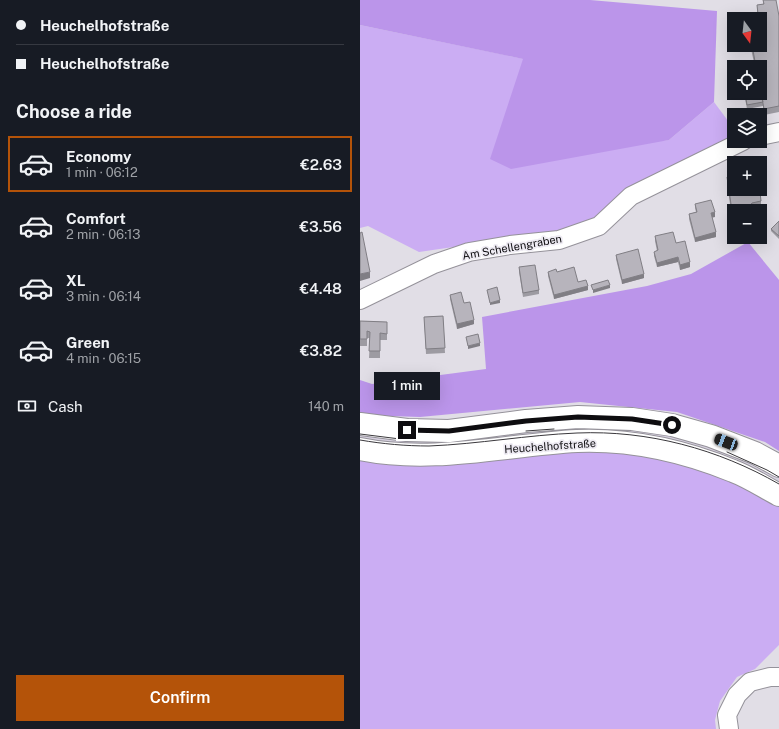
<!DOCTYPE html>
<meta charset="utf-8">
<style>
:root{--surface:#171b24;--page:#20242c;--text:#f1f3f6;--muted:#9ea1a6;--line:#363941;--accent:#b45309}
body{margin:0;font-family:"Public Sans",sans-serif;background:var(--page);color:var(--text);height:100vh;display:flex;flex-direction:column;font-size:15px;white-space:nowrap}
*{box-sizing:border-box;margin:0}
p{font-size:13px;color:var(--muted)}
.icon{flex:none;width:22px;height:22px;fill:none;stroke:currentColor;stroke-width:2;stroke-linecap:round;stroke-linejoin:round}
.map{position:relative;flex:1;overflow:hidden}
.panel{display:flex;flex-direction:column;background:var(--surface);width:360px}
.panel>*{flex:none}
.guide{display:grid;align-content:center;height:88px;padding:0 16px;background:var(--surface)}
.needle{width:26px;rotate:165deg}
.buttons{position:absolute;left:367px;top:12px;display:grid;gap:8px}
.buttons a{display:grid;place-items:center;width:40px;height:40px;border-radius:0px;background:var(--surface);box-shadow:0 4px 16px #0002;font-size:20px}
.end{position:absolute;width:18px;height:18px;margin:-9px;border:5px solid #0e0d10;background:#fff;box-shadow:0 0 0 2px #fff}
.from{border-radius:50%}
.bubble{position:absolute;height:28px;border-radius:0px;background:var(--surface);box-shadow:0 4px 16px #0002;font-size:13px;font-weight:600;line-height:28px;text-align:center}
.car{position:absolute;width:12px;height:24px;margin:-12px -6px;border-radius:5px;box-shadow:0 0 3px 1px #0007;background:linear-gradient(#222 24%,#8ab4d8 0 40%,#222 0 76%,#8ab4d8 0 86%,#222 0)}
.guide b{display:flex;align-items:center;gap:14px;height:38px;font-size:15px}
.guide b+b{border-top:1px solid var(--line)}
.guide i{width:10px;height:10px;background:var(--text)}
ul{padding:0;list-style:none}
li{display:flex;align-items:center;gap:12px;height:56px;margin:0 8px 6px;padding:0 8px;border:2px solid transparent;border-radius:0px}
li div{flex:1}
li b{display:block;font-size:15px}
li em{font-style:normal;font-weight:600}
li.current{border-color:var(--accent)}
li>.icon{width:36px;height:36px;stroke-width:1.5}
h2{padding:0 16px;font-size:18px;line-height:48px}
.pay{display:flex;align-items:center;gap:10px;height:44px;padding:0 16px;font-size:15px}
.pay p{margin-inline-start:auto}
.cta{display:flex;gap:8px;margin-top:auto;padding:8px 16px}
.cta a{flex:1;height:46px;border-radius:0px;background:var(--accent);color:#fff;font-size:16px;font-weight:600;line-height:46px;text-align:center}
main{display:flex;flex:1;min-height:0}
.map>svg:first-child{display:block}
</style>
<main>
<section class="panel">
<div class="guide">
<b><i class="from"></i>Heuchelhofstraße</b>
<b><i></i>Heuchelhofstraße</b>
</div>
<h2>Choose a ride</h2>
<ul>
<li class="current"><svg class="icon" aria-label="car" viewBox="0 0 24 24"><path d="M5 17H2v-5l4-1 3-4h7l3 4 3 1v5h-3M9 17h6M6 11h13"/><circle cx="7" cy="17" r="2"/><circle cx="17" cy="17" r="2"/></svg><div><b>Economy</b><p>1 min · 06:12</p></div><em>€2.63</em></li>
<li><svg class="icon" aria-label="car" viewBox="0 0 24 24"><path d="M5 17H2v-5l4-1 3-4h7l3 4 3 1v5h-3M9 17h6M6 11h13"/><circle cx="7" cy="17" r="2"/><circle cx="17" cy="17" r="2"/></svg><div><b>Comfort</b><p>2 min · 06:13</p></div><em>€3.56</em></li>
<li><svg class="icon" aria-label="car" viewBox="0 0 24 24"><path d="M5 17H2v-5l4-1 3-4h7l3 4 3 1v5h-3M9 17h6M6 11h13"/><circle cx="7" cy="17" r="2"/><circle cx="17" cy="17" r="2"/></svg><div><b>XL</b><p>3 min · 06:14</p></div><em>€4.48</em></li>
<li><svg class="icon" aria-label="car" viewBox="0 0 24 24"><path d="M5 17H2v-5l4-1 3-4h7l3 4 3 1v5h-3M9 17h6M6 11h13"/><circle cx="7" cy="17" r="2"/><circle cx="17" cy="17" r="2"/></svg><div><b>Green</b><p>4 min · 06:15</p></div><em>€3.82</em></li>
</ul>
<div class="pay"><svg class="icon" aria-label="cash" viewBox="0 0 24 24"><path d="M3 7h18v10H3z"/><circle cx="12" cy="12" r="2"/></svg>Cash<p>140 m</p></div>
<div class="cta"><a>Confirm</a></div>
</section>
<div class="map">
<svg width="419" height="729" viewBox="0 0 419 729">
<rect width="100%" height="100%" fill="#e1dee6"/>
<!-- built -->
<path fill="#d6d0df" d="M252,424L332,437L419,473V488L107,447L0,444V431Z"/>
<!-- green -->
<path fill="#cbadf3" d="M0,25L164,59L131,158L309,140L354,102L374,129V136L237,221L197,232L59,252L8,226L0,228Z
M221,448L330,462L419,503V645L395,669L377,677L360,701L355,720L356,729H0V456Z"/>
<!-- forest -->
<path fill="#bb95ea" d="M0,0H230L357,11L354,102L309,140L151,169L130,159L163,59L0,25Z
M388,242L419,280V451L405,442L317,412L220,402L60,417L0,415V380L12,384L126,369L122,317L287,286L331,274Z"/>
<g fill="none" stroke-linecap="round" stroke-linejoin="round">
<!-- minor casing -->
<g stroke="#95929a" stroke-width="20">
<path id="minor" d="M400,136L419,132
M0,300L74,264L109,252L150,245L199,240L239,226L271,196L383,141
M369,729L367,715L377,695L390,682L410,677H419"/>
</g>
<!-- major casing -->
<g stroke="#95929a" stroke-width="24">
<path id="major" d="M0,424L47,430L89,431L166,421L218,417L272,419L312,425L351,436L395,453L419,466
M0,449C72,464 145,445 217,441C271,439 324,451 373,471C389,477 404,487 419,495"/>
</g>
<!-- minor -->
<use href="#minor" stroke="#fff" stroke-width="18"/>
<!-- major -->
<use href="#major" stroke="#fff" stroke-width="22"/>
<!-- tram -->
<path stroke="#3a383c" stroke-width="1" d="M166,431L194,429
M0,434L40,439
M0,440C23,444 46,446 69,446C119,444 167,435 217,433C288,430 358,449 419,484
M367,452L407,470L419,477"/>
</g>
<!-- wall -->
<path fill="#9d9ba2" d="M403,0L419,16V112L404,115L403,106L387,109L384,93H400V67H395L391,49V45H400V19H389V16L397,14V5L403,4Z
M367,177L396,193L401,201V208L392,209L391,211H374V218H372L367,183Z
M335,204L355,217H352L356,237L335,242L329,219V214L336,212L335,208Z
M419,221V239L411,231V229Z
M295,236L316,243L330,267L320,270L318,262L297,267L294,256V252L297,251L295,241Z
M256,255L284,278L262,284L256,259Z
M159,267L179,290V294L163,297L159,272Z
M188,272L218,282L228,290L194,299L188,276Z
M90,295L104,303L114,324L97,329L90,299Z
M83,316L85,353L66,354L64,317Z
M0,321L27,322V340H20V358H9L10,338H7V346H0Z"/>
<!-- shaded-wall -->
<path fill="#807e84" d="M392,203V209L391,211H387V209Z
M355,212V217L351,218V213Z
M356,232V237L335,242V238Z
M318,257V262L297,267V263Z
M330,262V267L320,270V265Z
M10,272V278L0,281V274Z
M284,274V278L262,284V280Z
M250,285V288L233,293V290Z
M228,286V290L194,299V295Z
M140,300V303L130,305V303Z
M114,320V324L97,329V324Z
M120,343V346L108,349V346Z"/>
<!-- building -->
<path fill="#b7b4bc" stroke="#807e84" d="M403,0H416L419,16V106L404,109L400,87V67H396L392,45H400V19H389V16L398,14L397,5L404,4Z
M400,89L403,102L387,105L385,93H400Z
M374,176V189H395L396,193L400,192L401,201L392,203L387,209L372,211L367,177Z
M351,200L355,212L351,213L356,232L335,238L329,214L337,212L335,204Z
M419,221V236L411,229Z
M2,232L10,272L0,274V233Z
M313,232L316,243L325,241L330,262L320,265L318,257L297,263L294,252L298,250L295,236Z
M278,249L284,274L262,280L256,255Z
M175,265L179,290L163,293L159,267Z
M214,267L218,282L226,280L228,286L194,295L188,272L196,269L197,272Z
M248,280L250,285L233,290L231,285Z
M137,287L140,300L130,303L127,290Z
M101,292L104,303L110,302L114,320L97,324L90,295Z
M83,316L85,348L66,349L64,317Z
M0,321L27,322V334L20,333V351H9L10,332L7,331V339H0Z
M118,334L120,343L108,346L106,337Z"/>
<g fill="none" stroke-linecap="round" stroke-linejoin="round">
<!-- route -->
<path stroke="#0e0d10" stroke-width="5" d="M47,430L89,431L166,421L218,417L272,419L312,425"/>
</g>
<g text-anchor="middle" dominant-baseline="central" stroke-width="3.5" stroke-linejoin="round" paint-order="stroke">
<!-- street labels -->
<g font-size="11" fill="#0e0d10" stroke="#eeebf3">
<text transform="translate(152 247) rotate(-10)">Am Schellengraben</text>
<text transform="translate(190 446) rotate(-4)">Heuchelhofstraße</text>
</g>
</g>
</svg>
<div class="buttons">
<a><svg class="needle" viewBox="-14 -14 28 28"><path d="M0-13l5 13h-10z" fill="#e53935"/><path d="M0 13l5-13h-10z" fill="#9ea1a6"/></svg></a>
<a><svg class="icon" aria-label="locate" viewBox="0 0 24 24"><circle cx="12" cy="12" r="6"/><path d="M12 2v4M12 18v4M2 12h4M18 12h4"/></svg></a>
<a><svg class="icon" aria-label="layers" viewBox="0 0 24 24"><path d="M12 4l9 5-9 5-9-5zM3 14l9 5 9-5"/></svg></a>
<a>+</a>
<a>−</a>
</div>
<i class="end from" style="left:312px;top:425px"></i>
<i class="end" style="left:47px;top:430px"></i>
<div class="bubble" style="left:14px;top:372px;width:66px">1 min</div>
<i class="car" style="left:366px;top:442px;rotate:291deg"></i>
</div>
</main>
